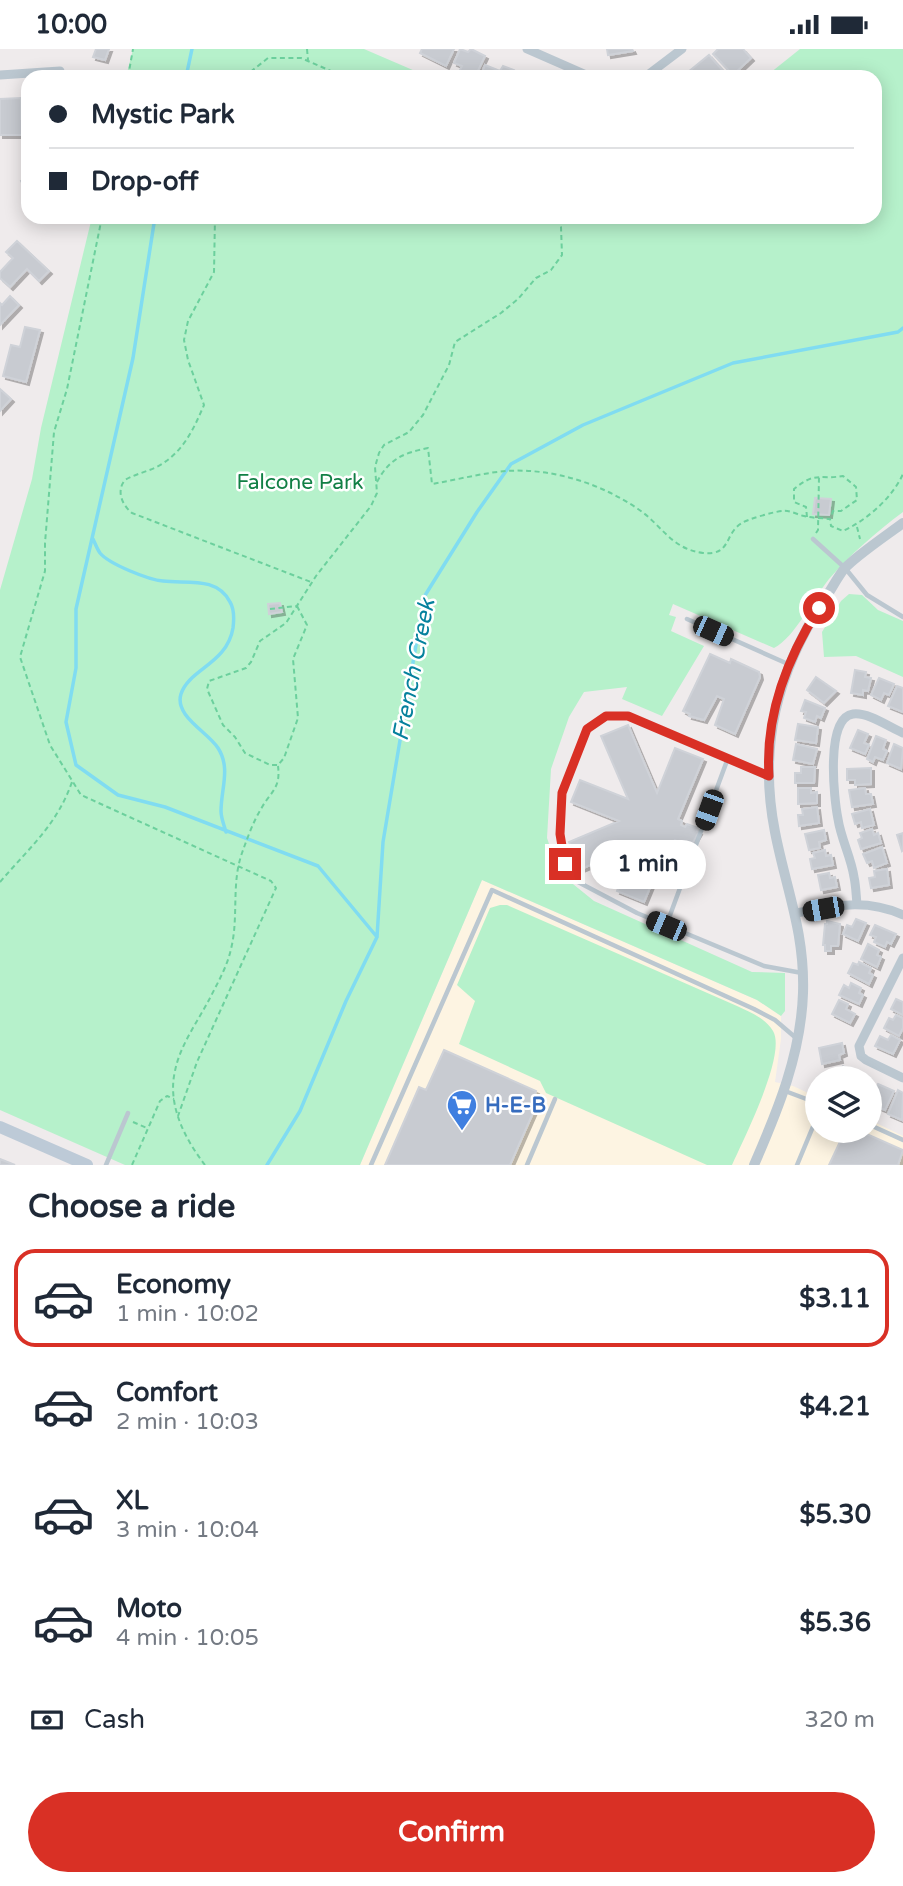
<!DOCTYPE html>
<meta charset="utf-8">
<style>
:root{--surface:#fff;--page:#f6f6f7;--text:#1f2937;--muted:#747a83;--line:#e0e1e3;--accent:#d93025}
body{margin:0;font-family:"Varela Round",sans-serif;background:var(--page);color:var(--text);height:100vh;display:flex;flex-direction:column;font-size:26px;white-space:nowrap}
*{box-sizing:border-box;margin:0}
p{font-size:23px;color:var(--muted)}
.icon{flex:none;width:38px;height:38px;fill:none;stroke:currentColor;stroke-width:2;stroke-linecap:round;stroke-linejoin:round}
.map{position:relative;height:1116px;overflow:hidden}
.details{display:flex;flex-direction:column;background:var(--surface);flex:1}
.details>*{flex:none}
.top-card{position:absolute;left:21px;top:21px;width:861px;height:154px;border-radius:21px;box-shadow:0 4px 18px #0003;display:grid;align-content:center;height:154px;padding:0 28px;background:var(--surface)}
.tools{position:absolute;left:805px;top:1017px;display:grid;gap:14px}
.tools a{display:grid;place-items:center;width:77px;height:77px;border-radius:50%;background:var(--surface);box-shadow:0 4px 18px #0003;font-size:35px}
.end{position:absolute;width:32px;height:32px;margin:-16px;border:9px solid #d93025;background:#fff;box-shadow:0 0 0 4px #fff}
.from{border-radius:50%}
.bubble{position:absolute;height:49px;border-radius:24px;background:var(--surface);box-shadow:0 4px 18px #0003;font-size:23px;font-weight:700;line-height:49px;text-align:center}
.car{position:absolute;width:21px;height:42px;margin:-21px -10px;border-radius:9px;box-shadow:0 0 5px 2px #0007;background:linear-gradient(#222 24%,#8ab4d8 0 40%,#222 0 76%,#8ab4d8 0 86%,#222 0)}
.top-card b{display:flex;align-items:center;gap:24px;height:66px;font-size:26px}
.top-card b+b{border-top:2px solid var(--line)}
.top-card i{width:18px;height:18px;background:var(--text)}
ul{padding:0;list-style:none}
li{display:flex;align-items:center;gap:21px;height:98px;margin:0 14px 10px;padding:0 14px;border:4px solid transparent;border-radius:21px}
li div{flex:1}
li b{display:block;font-size:26px}
li em{font-style:normal;font-weight:700}
li.selected{border-color:var(--accent)}
li>.icon{width:63px;height:63px;stroke-width:1.5}
h2{padding:0 28px;font-size:32px;line-height:84px}
.pay{display:flex;align-items:center;gap:18px;height:77px;padding:0 28px;font-size:26px}
.pay p{margin-inline-start:auto}
.primary-button{display:flex;gap:14px;margin-top:auto;padding:14px 28px}
.primary-button a{flex:1;height:80px;border-radius:42px;background:var(--accent);color:#fff;font-size:28px;font-weight:700;line-height:80px;text-align:center}
.status{display:flex;justify-content:space-between;align-items:center;height:49px;padding:0 35px;background:var(--surface);direction:ltr}
.status svg{height:19px;fill:currentColor}
.map>svg:first-child{display:block}
</style>
<div class="status"><b>10:00</b><svg viewBox="0 0 49 12"><path d="M0 12V9h3v3zM5 12V6h3v6zM10 12V3h3v9zM15 12V0h3v12zM26 1h20v11H26zM47 4h2v5h-2z"/></svg></div>
<div class="map">
<svg width="903" height="1116" viewBox="0 0 903 1116">
<defs>
<filter id="shadow"><feDropShadow dx="3" dy="3" stdDeviation="0" flood-color="#0004"/></filter>
</defs>
<rect width="100%" height="100%" fill="#efebec"/>
<!-- commercial -->
<path fill="#fdf4e2" d="M482,831L757,951L781,967V990L775,1033L793,1037L817,1048V1082H870V1071L903,1087V1116H360Z"/>
<!-- green -->
<path fill="#b6f1cb" d="M133,0H364L429,28H126Z
M800,0H903V463C876,483 851,505 829,530C813,550 795,588 774,599L673,555L669,566L676,568L671,582L704,597L662,667L622,650L627,638L584,643L569,668L551,720L547,789L556,815L568,831L594,852L752,923L785,924V962L781,967L757,951L482,831L360,1116H125L0,1061V541L32,430L41,379L92,168H875V28H765Z
M849,545L862,546L878,561L903,572V628L856,607L824,608L822,583L841,552Z
M500,856H507L737,957C750,963 765,969 773,982C787,1005 743,1091 732,1116H707L546,1044L540,1032L459,995L475,952L457,936L490,859Z"/>
<g fill="none" stroke-linecap="round" stroke-linejoin="round">
<!-- stream -->
<path stroke="#80dcf1" stroke-width="3.5" d="M186,28L192,0
M155,168L133,309L76,560V619L66,673L76,716L118,746L165,758L318,817L377,888
M93,490C95,494 97,500 100,504C109,515 149,531 163,532C186,535 217,527 230,553C235,561 234,571 233,579C227,615 189,620 181,645C174,667 208,683 218,699C231,719 221,740 221,762C221,769 224,776 226,783
M267,1116L300,1062L346,952L377,888L383,793L424,548L477,463L511,415L583,376L733,314L898,283L903,279"/>
</g>
<!-- building -->
<path fill="#c8cbd1" stroke="#cfd2d8" stroke-width="2" filter="url(#shadow)" d="M96,0H109L105,11L93,8Z
M422,0H454L446,17L420,4Z
M460,0L468,3L471,0L485,7L475,28H465L458,25L462,17L454,14Z
M607,0H632L633,2L608,6Z
M718,0H743L751,9L733,26L713,5Z
M709,6L725,24L720,28H690L687,24Z
M485,16L500,22L503,17L514,21L512,28H480Z
M21,49V70H26L27,86H0V50Z
M28,128V145L21,132Z
M17,192L49,222L39,232L27,220L10,238L0,229V223L13,209L6,203Z
M10,247L19,256L0,276V254L2,256Z
M25,278L40,281L26,333L3,327L11,296L20,298Z
M0,340L11,350L0,362Z
M815,449L831,450L829,466L813,465Z
M280,554L282,563L269,565L268,555Z
M710,605L730,614L731,610L759,623L760,628L735,685L715,676L724,650L717,647L704,671L689,667L690,665L683,662Z
M855,621L866,623L865,628L871,629L868,642L863,641V646L851,644Z
M816,628L836,642L824,654L807,641Z
M879,629L894,635L889,646L884,644L881,651L871,646Z
M897,637L903,639V663L888,657Z
M805,651L825,659L821,669L817,667L815,673L804,669L806,663L801,662Z
M798,675L818,678L816,694L795,691Z
M628,676L657,744L675,699L703,710L678,770L682,772L681,776L685,778L687,775L698,779L697,782L699,783L689,800L678,796L679,793L675,791L673,795L669,793L662,805L663,807L644,853L617,842L636,797L581,820L569,793L619,772L571,753L580,731L628,750L601,687Z
M858,681L868,685L864,694L869,696L865,705L850,699Z
M876,687L886,691L883,700L887,702L883,711L875,708L873,713L867,710Z
M796,695L817,700L813,715L793,711Z
M894,695L903,699L901,720L887,714Z
M801,718H815L814,734H795V724H801Z
M871,719V735L855,736V731H847V720Z
M798,739H811V744L817,743V754L798,755Z
M865,739L866,745H871L873,755L852,758L849,741Z
M817,758L819,774L799,777L798,766H803L802,760Z
M870,760L874,776L862,779L861,773L855,775L852,765Z
M872,780L874,786L878,784L881,794L861,800L858,791L862,789L860,784Z
M824,781L826,791L819,793L820,799L809,801L805,785Z
M903,784V801L902,802L897,786Z
M882,798L887,814L874,819L872,812L867,814L863,805Z
M825,801L826,807L831,806L833,816L812,820L810,810L815,809L813,804Z
M887,820L889,836L871,839L869,829L875,828L874,822Z
M829,824L830,829L835,828L837,838L821,841L818,826Z
M856,870L866,874L858,892L843,885L847,876L852,878Z
M827,872L840,875L838,897H831V902H825V896H823L825,875H827Z
M875,876L896,885L891,895L887,893L885,898L874,893L876,888L870,886Z
M868,895L879,901L877,906L881,908L877,918L861,910Z
M859,913L871,919L869,924L873,926L869,935L848,924L853,914L858,916Z
M851,934L861,939L859,944L863,946L859,955L839,946L844,936L849,939Z
M896,950L903,953V966L891,960Z
M839,951L848,955L846,960L855,965L850,974L832,965Z
M896,966L903,969V979L899,987L884,979L889,969L893,971Z
M891,986L900,991L893,1005L875,997L880,987L888,991Z
M842,994L844,1004L839,1006L840,1011L822,1015L819,999Z
M444,1001L536,1042L534,1048L539,1050L510,1116H385L419,1038L426,1041Z
M843,1017L857,1026L855,1029H836Z
M878,1035L894,1042L885,1061L870,1055Z
M898,1041L903,1044L902,1071L888,1065Z
M845,1082H860L903,1101L898,1116H829Z
M0,1110L15,1116H0Z"/>
<g fill="none" stroke-linecap="round" stroke-linejoin="round">
<!-- path -->
<path stroke="#6cd09d" stroke-width="2" stroke-dasharray="5 3.5" stroke-linecap="butt" d="M307,0L308,11
M128,28L133,0
M244,28L268,9H301L345,28
M102,168L67,340L54,383L45,494V522L20,608L50,696L81,746L271,832L276,839L197,1013L178,1067
M215,168L214,223L188,272L184,291L188,311L204,356C194,379 185,400 162,415C151,422 137,424 125,431C116,442 122,456 132,464L311,533
M377,433C389,410 403,404 428,399L432,435C456,431 482,424 506,422C552,419 600,434 638,460C662,476 671,500 703,504C732,507 724,484 742,474C748,470 776,462 783,462C790,461 798,466 804,467C812,469 822,469 830,470L831,477L843,482C867,471 892,449 903,425
M807,468L806,458L794,453V440C816,422 819,431 843,427L856,438L857,451L841,462H833L831,469
M857,478L860,490
M816,484L818,481L819,428
M297,557L307,576L293,610L298,669L284,709L278,716H270L245,704L235,688L223,676L207,640L209,632L246,619L251,613L260,592L286,574L316,527L371,457L377,444L375,418L379,404L384,396L409,383L423,366L449,316L455,293L501,264L518,250L536,229L551,221L562,206L561,178L559,168
M270,560L296,557
M0,833C29,799 57,776 72,733
M133,1073L147,1079
M132,1116L160,1052L167,1047L174,1050
M205,1116C185,1090 167,1056 175,1022C180,996 198,972 210,949C218,933 227,918 231,900C239,868 231,835 242,804C247,790 253,773 261,760C270,743 281,740 278,717"/>
<!-- service -->
<path stroke="#bbc7d0" stroke-width="4.5" d="M813,490L845,519L867,546L903,568
M687,570L788,615
M768,727L628,667H606L587,680L562,744L560,785L565,815L578,833L637,864L764,917L802,924
M666,877L728,709
M785,1042L817,1054
M870,1076L903,1091
M106,1116L128,1064
M371,1116L492,841L754,960L775,971L796,989
M527,1116L555,1050
M797,1116L817,1068"/>
<!-- minor -->
<path stroke="#bbc7d0" stroke-width="9" d="M527,0L591,28
M0,26L60,22
M645,28L682,0
M857,855C856,846 856,837 854,828C851,808 841,790 838,770C834,750 825,669 853,665C868,663 889,678 903,684
M796,864C835,857 865,849 903,866
M903,909L859,997L861,1007L866,1011L903,1029"/>
<!-- tertiary -->
<path stroke="#bbc7d0" stroke-width="10" d="M754,1116C778,1061 801,1005 803,944C805,883 786,840 775,783C758,697 777,623 824,551C831,541 837,529 844,520C857,506 887,486 903,474"/>
<!-- secondary -->
<path stroke="#bdcad7" stroke-width="12" d="M0,1078L87,1116"/>
</g>
<g fill="none" stroke-linecap="round" stroke-linejoin="round">
<!-- route -->
<path stroke="#d93025" stroke-width="9" d="M565,815L560,785L562,744L587,680L606,667H628L769,727C765,667 788,608 819,559"/>
</g>
<!-- icons -->
<defs>
<g id="supermarket-pin" transform="scale(1.575)"><path d="M0 17L-7.5 6A9.5 9.5 0 1 1 7.5 6Z" fill="#3f7fe0" stroke="#fff"/><path d="M-6-5.5h2.5l.6 2H6L4.5 2H-2.5L-4.4-4H-6ZM-1.5 3.2a1.3 1.3 0 1 0 .1 0ZM3 3.2a1.3 1.3 0 1 0 .1 0Z" fill="#fff"/></g>
</defs>
<g fill-rule="evenodd">
<use href="#supermarket-pin" x="462" y="1056"/>
</g>
<g text-anchor="middle" dominant-baseline="central" stroke-width="5" stroke-linejoin="round" paint-order="stroke">
<!-- park labels -->
<g font-size="21" fill="#117f45" stroke="#fff">
<text x="300" y="433">Falcone Park</text>
</g>
<!-- shop labels -->
<g font-size="21" font-weight="bold" fill="#366cbe" stroke="#fff" text-anchor="start">
<text x="485" y="1056">H-E-B</text>
</g>
<!-- water labels -->
<g font-size="23" font-style="italic" fill="#05819d" stroke="#fff">
<text transform="translate(414 621) rotate(-79)">French Creek</text>
</g>
</g>
</svg>
<div class="tools">
<a><svg class="icon" aria-label="layers" viewBox="0 0 24 24"><path d="M12 4l9 5-9 5-9-5zM3 14l9 5 9-5"/></svg></a>
</div>
<i class="end from" style="left:819px;top:559px"></i>
<i class="end" style="left:565px;top:815px"></i>
<div class="bubble" style="left:590px;top:791px;width:116px">1 min</div>
<i class="car" style="left:713px;top:582px;rotate:114deg"></i>
<i class="car" style="left:709px;top:761px;rotate:200deg"></i>
<i class="car" style="left:823px;top:860px;rotate:260deg"></i>
<i class="car" style="left:666px;top:877px;rotate:293deg"></i>
<div class="top-card">
<b><i class="from"></i>Mystic Park</b>
<b><i></i>Drop-off</b>
</div>
</div>
<section class="details">
<h2>Choose a ride</h2>
<ul>
<li class="selected"><svg class="icon" aria-label="car" viewBox="0 0 24 24"><path d="M5 17H2v-5l4-1 3-4h7l3 4 3 1v5h-3M9 17h6M6 11h13"/><circle cx="7" cy="17" r="2"/><circle cx="17" cy="17" r="2"/></svg><div><b>Economy</b><p>1 min · 10:02</p></div><em>$3.11</em></li>
<li><svg class="icon" aria-label="car" viewBox="0 0 24 24"><path d="M5 17H2v-5l4-1 3-4h7l3 4 3 1v5h-3M9 17h6M6 11h13"/><circle cx="7" cy="17" r="2"/><circle cx="17" cy="17" r="2"/></svg><div><b>Comfort</b><p>2 min · 10:03</p></div><em>$4.21</em></li>
<li><svg class="icon" aria-label="car" viewBox="0 0 24 24"><path d="M5 17H2v-5l4-1 3-4h7l3 4 3 1v5h-3M9 17h6M6 11h13"/><circle cx="7" cy="17" r="2"/><circle cx="17" cy="17" r="2"/></svg><div><b>XL</b><p>3 min · 10:04</p></div><em>$5.30</em></li>
<li><svg class="icon" aria-label="car" viewBox="0 0 24 24"><path d="M5 17H2v-5l4-1 3-4h7l3 4 3 1v5h-3M9 17h6M6 11h13"/><circle cx="7" cy="17" r="2"/><circle cx="17" cy="17" r="2"/></svg><div><b>Moto</b><p>4 min · 10:05</p></div><em>$5.36</em></li>
</ul>
<div class="pay"><svg class="icon" aria-label="cash" viewBox="0 0 24 24"><path d="M3 7h18v10H3z"/><circle cx="12" cy="12" r="2"/></svg>Cash<p>320 m</p></div>
<div class="primary-button"><a>Confirm</a></div>
</section>
